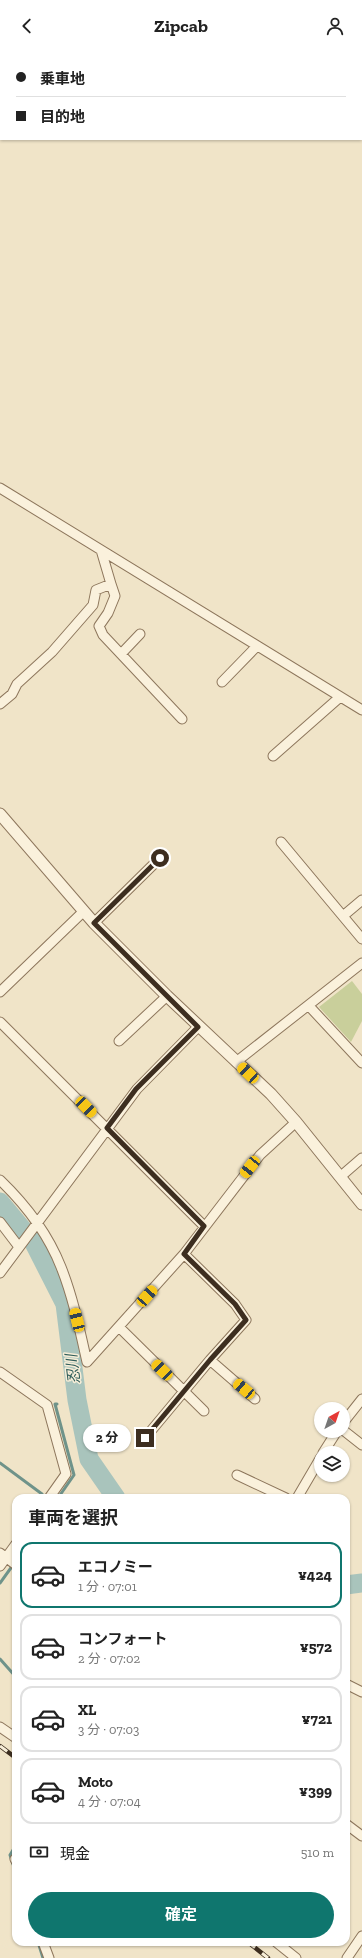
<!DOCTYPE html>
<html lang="ja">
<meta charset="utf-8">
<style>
:root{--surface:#fff;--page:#f6f6f6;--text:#222;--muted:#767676;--line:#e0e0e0;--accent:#0f766e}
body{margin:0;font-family:"Zilla Slab","Noto Sans JP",serif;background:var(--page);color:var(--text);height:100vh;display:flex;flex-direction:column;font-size:15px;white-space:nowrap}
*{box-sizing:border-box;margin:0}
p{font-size:13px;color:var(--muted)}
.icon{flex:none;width:22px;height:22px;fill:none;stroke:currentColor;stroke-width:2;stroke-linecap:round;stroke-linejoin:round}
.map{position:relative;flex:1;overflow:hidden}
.sheet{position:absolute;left:12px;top:1442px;width:338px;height:452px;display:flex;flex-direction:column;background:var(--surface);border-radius:12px;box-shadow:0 1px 3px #0004}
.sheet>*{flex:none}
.banner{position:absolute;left:0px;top:0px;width:362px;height:88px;box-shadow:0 1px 3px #0004;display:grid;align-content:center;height:88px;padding:0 16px;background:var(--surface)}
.needle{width:26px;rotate:40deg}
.controls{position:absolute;left:314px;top:1350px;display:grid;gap:8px}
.controls a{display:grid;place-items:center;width:36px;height:36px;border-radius:50%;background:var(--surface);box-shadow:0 1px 3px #0004;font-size:20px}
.end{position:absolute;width:18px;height:18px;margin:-9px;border:5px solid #3d2e20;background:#fff;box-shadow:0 0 0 2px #fff}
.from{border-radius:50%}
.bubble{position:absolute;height:28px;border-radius:14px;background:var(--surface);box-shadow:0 1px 3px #0004;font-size:13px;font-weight:700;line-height:28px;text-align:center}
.car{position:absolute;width:12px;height:24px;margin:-12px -6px;border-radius:5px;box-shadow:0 0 3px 1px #0007;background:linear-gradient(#f5c518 24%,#345 0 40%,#f5c518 0 76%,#345 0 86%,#f5c518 0)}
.banner b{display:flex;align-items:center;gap:14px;height:38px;font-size:15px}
.banner b+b{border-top:1px solid var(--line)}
.banner i{width:10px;height:10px;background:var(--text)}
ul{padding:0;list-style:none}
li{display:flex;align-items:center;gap:12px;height:66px;margin:0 8px 6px;padding:0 8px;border:2px solid var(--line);border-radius:12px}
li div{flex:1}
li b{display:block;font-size:15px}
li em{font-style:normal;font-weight:700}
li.on{border-color:var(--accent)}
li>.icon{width:36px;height:36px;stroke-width:1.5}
h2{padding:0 16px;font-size:18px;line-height:48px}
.pay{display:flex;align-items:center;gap:10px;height:44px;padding:0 16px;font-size:15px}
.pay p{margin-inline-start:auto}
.button{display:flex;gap:8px;margin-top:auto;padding:8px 16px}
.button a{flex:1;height:46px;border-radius:24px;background:var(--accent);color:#fff;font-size:16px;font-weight:700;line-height:46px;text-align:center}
header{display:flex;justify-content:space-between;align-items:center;height:52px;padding:0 16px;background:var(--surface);font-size:18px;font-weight:700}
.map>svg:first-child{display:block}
</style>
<header><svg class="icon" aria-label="back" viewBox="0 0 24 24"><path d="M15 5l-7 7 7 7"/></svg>Zipcab<svg class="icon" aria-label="person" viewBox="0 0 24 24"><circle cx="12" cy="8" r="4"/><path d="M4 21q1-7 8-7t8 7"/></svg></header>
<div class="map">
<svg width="362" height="1906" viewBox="0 0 362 1906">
<rect width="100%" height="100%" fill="#f0e4c8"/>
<!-- green -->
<path fill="#c9cf9b" d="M352,929L362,942V969L351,990L319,955Z"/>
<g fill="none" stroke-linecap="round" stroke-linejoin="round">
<!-- stream -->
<path stroke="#6f938a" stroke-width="3" d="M75,1348H77
M57,1352H55L74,1423L58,1446
M0,1411L42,1442
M0,1531L13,1513
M0,1607L16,1625
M16,1793L10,1803L16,1821
M38,1890L43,1906"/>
<!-- river -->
<path stroke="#a9c4bc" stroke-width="19" d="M0,1150L34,1191L65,1252L77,1348L89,1407L116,1446
M346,1533L362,1531"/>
<!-- minor casing -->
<g stroke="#8d765c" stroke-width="11">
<path id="minor" d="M20,1L21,0
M0,34L1,33
M0,436L362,658
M111,532L115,544L108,561L99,574L103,583L182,667
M121,602L140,582
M222,630L257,594
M0,652L12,642L17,632L52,600L93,553L96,538L111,532L101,498
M273,704L340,645
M281,790L362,887
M343,864L362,848
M94,871L160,806
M0,940L84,859
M309,954L362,1011
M0,970L204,1174
M119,989L167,944
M236,1010L362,911
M340,1125L362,1106
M0,1128C26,1153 48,1182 61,1215C73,1245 80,1279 87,1310
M0,1170L19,1195
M0,1221L137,1037L198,975
M119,1275L204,1359
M210,1308L255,1347
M87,1310L184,1202
M0,1320L47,1353L66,1422L49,1446
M343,1371L362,1347
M343,1378L362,1393
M145,1386L210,1308L246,1268L235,1252L184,1202L260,1103L296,1070
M323,1401L337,1379
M237,1423L286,1446
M297,1446L321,1405
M0,1501L16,1513
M0,1514L16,1492
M346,1632L362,1640
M0,1675L16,1686
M346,1772L362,1784
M15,1807L16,1809
M43,1890L49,1906
M276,1890L296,1906
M347,1906L362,1884"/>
</g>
<!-- tertiary casing -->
<g stroke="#8d765c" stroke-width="13">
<path id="tertiary" d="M0,762L94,871L167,944L271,1042L296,1070L362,1152"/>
</g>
<!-- minor -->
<use href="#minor" stroke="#faf1dc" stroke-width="9"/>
<!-- tertiary -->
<use href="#tertiary" stroke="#faf1dc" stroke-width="11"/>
<!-- rail casing -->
<g stroke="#3d2e20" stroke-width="4.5">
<path id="rail" d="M0,1694L16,1706
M248,1890L268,1906"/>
</g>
<!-- rail -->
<use href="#rail" stroke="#f7eed8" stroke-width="3" stroke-dasharray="9" stroke-linecap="butt"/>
</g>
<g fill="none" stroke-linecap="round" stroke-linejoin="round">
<!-- route -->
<path stroke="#3d2e20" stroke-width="5" d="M145,1386L210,1308L246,1268L235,1252L184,1202L204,1174L107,1076L136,1037L198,975L94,871L160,806"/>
</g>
<g text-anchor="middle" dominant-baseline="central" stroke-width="3" stroke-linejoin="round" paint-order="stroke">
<!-- water labels -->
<g font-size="15" font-style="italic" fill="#2f5d5a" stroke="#f7eed8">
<text transform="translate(73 1317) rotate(-97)">忍川</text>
</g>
</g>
</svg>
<div class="controls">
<a><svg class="needle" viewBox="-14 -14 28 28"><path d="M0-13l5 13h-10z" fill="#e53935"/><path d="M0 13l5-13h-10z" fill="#767676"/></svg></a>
<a><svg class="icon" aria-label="layers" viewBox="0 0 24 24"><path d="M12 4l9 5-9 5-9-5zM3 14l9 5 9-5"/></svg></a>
</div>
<i class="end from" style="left:160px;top:806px"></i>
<i class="end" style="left:145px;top:1386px"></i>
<div class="bubble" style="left:83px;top:1372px;width:48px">2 分</div>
<i class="car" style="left:248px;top:1021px;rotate:313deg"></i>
<i class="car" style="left:86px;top:1055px;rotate:135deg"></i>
<i class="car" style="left:250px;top:1115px;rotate:218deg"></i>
<i class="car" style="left:147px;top:1244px;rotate:42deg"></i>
<i class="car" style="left:77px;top:1268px;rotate:346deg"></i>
<i class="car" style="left:162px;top:1318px;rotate:314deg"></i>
<i class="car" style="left:244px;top:1337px;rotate:310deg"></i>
<div class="banner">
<b><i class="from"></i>乗車地</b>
<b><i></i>目的地</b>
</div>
<section class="sheet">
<h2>車両を選択</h2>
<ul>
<li class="on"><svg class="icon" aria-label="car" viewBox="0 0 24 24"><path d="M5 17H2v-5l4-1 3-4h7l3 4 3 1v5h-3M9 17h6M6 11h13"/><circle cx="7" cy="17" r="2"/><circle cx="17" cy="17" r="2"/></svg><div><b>エコノミー</b><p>1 分 · 07:01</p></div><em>¥424</em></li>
<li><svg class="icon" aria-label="car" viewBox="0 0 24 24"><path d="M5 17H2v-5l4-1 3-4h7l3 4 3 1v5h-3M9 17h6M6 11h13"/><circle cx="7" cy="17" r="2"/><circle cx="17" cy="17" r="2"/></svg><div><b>コンフォート</b><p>2 分 · 07:02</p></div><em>¥572</em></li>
<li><svg class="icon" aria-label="car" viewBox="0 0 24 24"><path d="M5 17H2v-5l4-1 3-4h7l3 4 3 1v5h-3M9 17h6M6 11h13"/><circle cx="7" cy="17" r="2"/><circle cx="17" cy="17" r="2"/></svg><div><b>XL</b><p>3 分 · 07:03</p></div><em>¥721</em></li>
<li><svg class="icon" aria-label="car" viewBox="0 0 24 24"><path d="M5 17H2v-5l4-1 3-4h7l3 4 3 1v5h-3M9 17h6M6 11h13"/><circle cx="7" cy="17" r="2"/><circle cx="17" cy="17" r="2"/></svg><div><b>Moto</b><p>4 分 · 07:04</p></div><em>¥399</em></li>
</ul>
<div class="pay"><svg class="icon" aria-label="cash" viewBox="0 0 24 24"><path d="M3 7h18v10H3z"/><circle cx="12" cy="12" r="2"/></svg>現金<p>510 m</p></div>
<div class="button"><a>確定</a></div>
</section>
</div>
